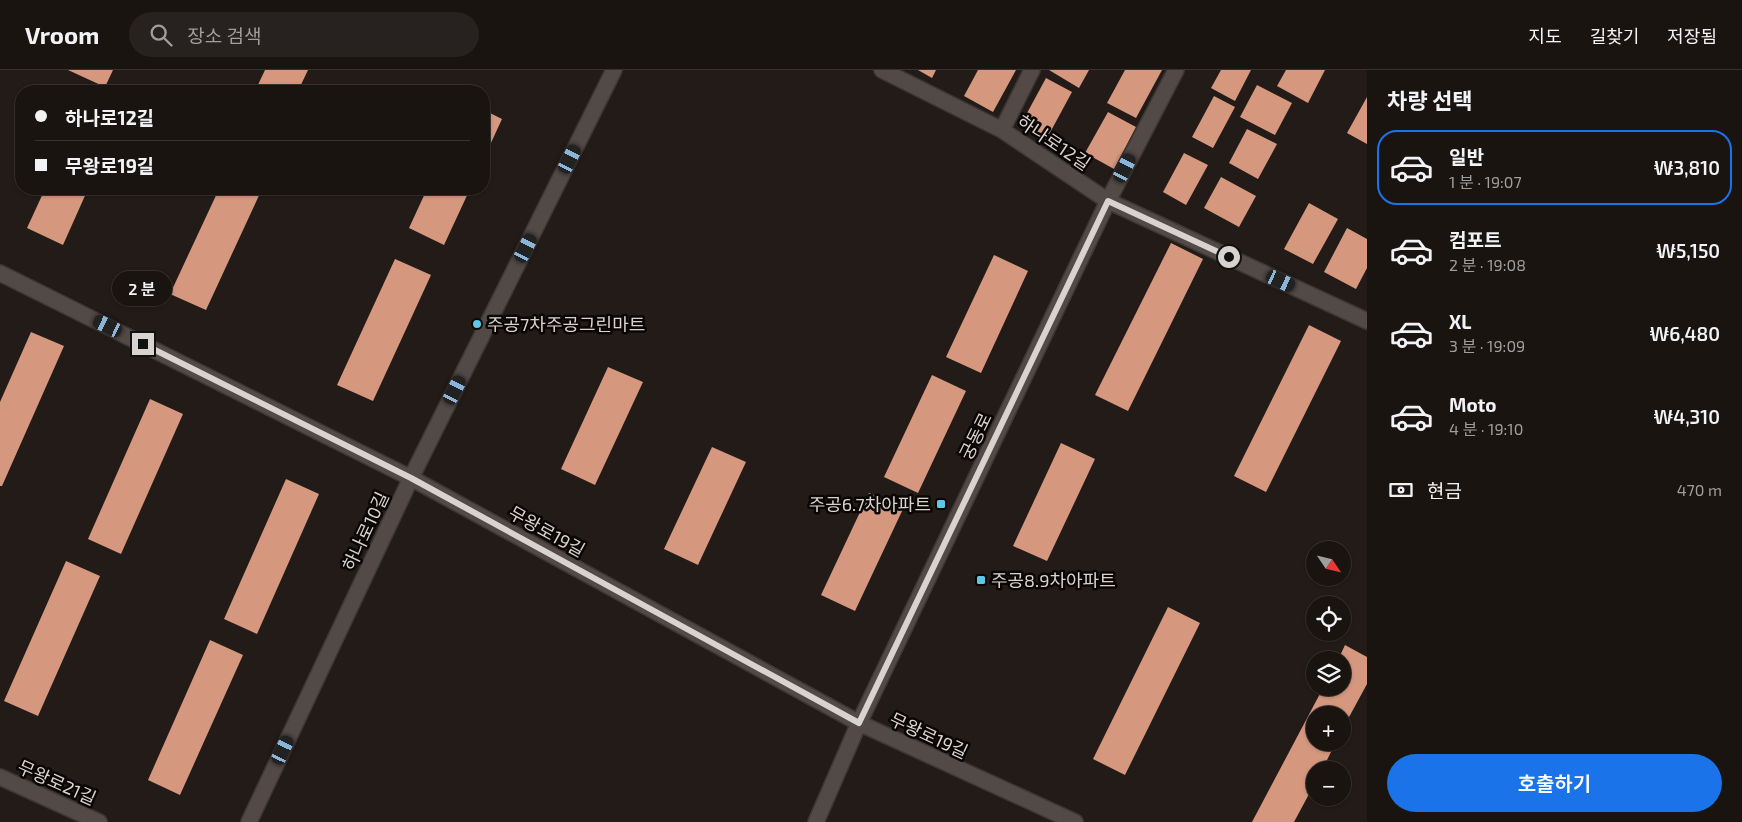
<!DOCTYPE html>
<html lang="ko">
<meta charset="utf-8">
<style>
:root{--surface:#1a1411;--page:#27211f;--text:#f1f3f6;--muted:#9f9e9f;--line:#383331;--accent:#1a73e8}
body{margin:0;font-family:"Exo 2","Noto Sans KR",sans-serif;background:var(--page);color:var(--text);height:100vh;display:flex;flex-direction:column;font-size:19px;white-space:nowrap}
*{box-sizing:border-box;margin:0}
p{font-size:16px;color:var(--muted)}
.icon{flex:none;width:28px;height:28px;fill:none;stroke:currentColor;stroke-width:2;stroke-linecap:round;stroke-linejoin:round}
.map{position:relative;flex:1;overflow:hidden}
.details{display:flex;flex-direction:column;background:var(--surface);width:375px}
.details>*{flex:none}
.hud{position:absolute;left:15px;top:15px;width:475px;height:110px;border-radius:20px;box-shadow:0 1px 4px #0004,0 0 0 1px var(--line);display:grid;align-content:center;height:110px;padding:0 20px;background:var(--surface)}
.needle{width:32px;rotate:125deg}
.tools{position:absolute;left:1306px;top:471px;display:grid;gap:10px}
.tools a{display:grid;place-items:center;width:45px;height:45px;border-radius:50%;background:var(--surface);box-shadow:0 1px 4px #0004,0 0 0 1px var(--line);font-size:25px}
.end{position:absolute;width:22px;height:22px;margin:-11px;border:6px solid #d9d3d0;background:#111;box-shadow:0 0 0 2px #111}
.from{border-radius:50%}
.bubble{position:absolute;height:35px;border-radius:18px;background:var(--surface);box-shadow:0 1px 4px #0004,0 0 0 1px var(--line);font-size:16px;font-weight:600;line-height:35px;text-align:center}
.car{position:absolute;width:15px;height:30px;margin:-15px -8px;border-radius:6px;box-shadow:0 0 4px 1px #0007;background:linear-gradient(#222 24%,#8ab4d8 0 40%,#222 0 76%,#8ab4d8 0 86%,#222 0)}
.hud b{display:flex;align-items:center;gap:18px;height:48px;font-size:19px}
.hud b+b{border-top:1px solid var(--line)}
.hud i{width:12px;height:12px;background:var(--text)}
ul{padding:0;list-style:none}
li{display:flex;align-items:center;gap:15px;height:75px;margin:0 10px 8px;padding:0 10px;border:2px solid transparent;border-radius:20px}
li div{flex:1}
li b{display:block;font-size:19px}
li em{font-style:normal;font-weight:600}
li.current{border-color:var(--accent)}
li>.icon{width:45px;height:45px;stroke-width:1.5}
h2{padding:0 20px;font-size:22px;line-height:60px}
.pay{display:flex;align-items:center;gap:12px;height:55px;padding:0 20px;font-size:19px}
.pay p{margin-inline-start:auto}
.cta{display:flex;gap:10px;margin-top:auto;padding:10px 20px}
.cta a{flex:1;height:58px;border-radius:30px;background:var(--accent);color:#fff;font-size:20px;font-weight:600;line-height:58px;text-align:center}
header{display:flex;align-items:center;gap:30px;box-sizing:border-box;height:70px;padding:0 25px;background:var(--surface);border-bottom:1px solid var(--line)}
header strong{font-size:24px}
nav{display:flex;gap:28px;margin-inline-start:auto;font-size:18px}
.search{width:350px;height:45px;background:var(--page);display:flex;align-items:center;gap:12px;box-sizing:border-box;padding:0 18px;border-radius:28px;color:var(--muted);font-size:19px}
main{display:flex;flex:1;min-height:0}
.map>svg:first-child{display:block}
</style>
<header>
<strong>Vroom</strong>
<div class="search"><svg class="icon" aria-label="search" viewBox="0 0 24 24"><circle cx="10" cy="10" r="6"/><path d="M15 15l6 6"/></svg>장소 검색</div>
<nav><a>지도</a><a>길찾기</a><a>저장됨</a></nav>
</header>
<main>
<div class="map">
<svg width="1367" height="752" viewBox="0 0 1367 752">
<rect width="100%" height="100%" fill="#231b17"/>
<!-- building -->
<path fill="#d6977f" d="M68,0H113L105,17Z
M265,0H308L298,21H255Z
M918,0H936L932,8Z
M978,0H1016L993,42L964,26Z
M1049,0H1089L1079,18Z
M1125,0H1162L1136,48L1107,33Z
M1221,0H1251L1235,31L1211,18Z
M1286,0H1325L1308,33L1277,16Z
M1046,8L1072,22L1046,70L1020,56Z
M1257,15L1292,33L1275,65L1240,47Z
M1214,26L1235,37L1213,78L1192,67Z
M1367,27V74L1347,63Z
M484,40L502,49L484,88Z
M1108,42L1136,57L1114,99L1085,83Z
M1247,59L1277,74L1258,109L1229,93Z
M1184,83L1208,95L1186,135L1163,122Z
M1221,107L1256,126L1239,157L1204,138Z
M45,119H88L63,175L27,158Z
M219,119H262L206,240L170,224Z
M427,119H470L444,175L409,158Z
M1309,133L1338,149L1313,194L1284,179Z
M1347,158L1367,169V198L1356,219L1324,202Z
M1171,173L1203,189L1128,341L1095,325Z
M994,185L1028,201L981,303L946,287Z
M395,189L431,205L373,331L337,315Z
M1309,255L1341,271L1266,422L1234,406Z
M31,262L64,276L2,416H0V332Z
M608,297L643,312L595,415L561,399Z
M932,305L966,321L918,423L884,407Z
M150,329L183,344L121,484L88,469Z
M1061,373L1095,389L1047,491L1013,476Z
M712,377L746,392L698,495L664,479Z
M286,409L319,424L257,564L224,549Z
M869,423L903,439L855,541L821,525Z
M66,491L100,506L38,646L4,631Z
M1168,537L1200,553L1125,705L1093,689Z
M210,570L243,585L180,725L148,710Z
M1345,575L1367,587V614L1342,660V645H1315V672H1336L1322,700H1315V713L1294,752H1252L1323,618H1342V590H1338Z"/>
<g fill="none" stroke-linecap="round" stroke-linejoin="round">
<!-- minor casing -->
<g stroke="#3d3735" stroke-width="18">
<path id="minor" d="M882,0L1002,60L1108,131L1367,251
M1002,60L1032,0
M0,203L411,408L859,653L1075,752
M0,707L99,752
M249,752L411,408L614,0
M816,752L859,653L1108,131L1176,0"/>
</g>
<!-- minor -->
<use href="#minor" stroke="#534946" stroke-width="15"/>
</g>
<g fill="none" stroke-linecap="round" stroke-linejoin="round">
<!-- route -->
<path stroke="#d9d3d0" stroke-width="6" d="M143,274L411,408L859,653L1108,131L1229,187"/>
</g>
<!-- markers -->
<g fill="#5dc7e8" stroke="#0a0605" stroke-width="2">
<circle cx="477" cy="254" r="5"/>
<rect x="936" y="429" width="10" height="10" rx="2.5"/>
<rect x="976" y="505" width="10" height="10" rx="2.5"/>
</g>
<g text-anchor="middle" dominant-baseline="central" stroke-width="5" stroke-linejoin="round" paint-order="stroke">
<!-- street labels -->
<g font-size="18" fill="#d9d3d0" stroke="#0a0605">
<text transform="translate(1054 72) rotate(34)">하나로12길</text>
<text transform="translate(975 366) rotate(-64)">궁동로</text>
<text transform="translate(365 461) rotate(-65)">하나로10길</text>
<text transform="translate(547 461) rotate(29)">무왕로19길</text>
<text transform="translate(929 665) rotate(25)">무왕로19길</text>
<text transform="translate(57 712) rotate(24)">무왕로21길</text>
</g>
<!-- poi labels -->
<g font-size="18" fill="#d9d3d0" stroke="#0a0605" text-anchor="start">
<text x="487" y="254">주공7차주공그린마트</text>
<text x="931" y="434" text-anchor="end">주공6.7차아파트</text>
<text x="991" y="510">주공8.9차아파트</text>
</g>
</g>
</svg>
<div class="tools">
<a><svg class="needle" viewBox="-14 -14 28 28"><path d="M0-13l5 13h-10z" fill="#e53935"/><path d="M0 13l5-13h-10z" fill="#9f9e9f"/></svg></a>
<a><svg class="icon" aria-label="locate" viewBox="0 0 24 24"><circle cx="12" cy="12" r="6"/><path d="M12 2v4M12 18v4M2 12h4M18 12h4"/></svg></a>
<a><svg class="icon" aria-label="layers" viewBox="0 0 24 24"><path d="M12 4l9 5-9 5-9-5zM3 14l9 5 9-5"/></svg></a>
<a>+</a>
<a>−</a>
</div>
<i class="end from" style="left:1229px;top:187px"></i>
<i class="end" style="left:143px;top:274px"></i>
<div class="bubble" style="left:112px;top:201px;width:60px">2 분</div>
<i class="car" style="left:570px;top:89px;rotate:27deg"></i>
<i class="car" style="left:1125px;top:98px;rotate:27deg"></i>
<i class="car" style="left:526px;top:178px;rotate:27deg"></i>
<i class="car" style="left:1281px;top:211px;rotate:115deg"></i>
<i class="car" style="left:108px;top:256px;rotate:296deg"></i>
<i class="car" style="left:455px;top:320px;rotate:27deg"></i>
<i class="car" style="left:283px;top:680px;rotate:25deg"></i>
<div class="hud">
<b><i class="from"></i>하나로12길</b>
<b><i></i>무왕로19길</b>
</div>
</div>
<section class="details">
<h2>차량 선택</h2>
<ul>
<li class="current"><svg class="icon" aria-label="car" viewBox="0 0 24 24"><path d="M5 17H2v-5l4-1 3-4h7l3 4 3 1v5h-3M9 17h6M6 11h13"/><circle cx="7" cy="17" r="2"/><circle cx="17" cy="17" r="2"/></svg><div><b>일반</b><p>1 분 · 19:07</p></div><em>₩3,810</em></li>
<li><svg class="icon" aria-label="car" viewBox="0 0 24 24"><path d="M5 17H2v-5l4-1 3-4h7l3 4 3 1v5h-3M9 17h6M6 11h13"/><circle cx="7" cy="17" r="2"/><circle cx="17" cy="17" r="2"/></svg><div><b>컴포트</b><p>2 분 · 19:08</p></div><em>₩5,150</em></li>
<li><svg class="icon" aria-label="car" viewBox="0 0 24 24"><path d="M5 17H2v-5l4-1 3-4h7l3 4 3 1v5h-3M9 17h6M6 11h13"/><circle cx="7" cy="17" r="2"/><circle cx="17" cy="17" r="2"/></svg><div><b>XL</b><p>3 분 · 19:09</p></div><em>₩6,480</em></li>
<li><svg class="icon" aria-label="car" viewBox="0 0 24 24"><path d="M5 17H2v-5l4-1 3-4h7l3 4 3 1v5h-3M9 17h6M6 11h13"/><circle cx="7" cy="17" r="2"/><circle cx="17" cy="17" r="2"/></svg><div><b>Moto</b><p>4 분 · 19:10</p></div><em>₩4,310</em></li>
</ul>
<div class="pay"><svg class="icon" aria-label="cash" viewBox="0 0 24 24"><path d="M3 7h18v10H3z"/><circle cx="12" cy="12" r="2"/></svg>현금<p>470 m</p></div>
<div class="cta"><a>호출하기</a></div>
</section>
</main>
